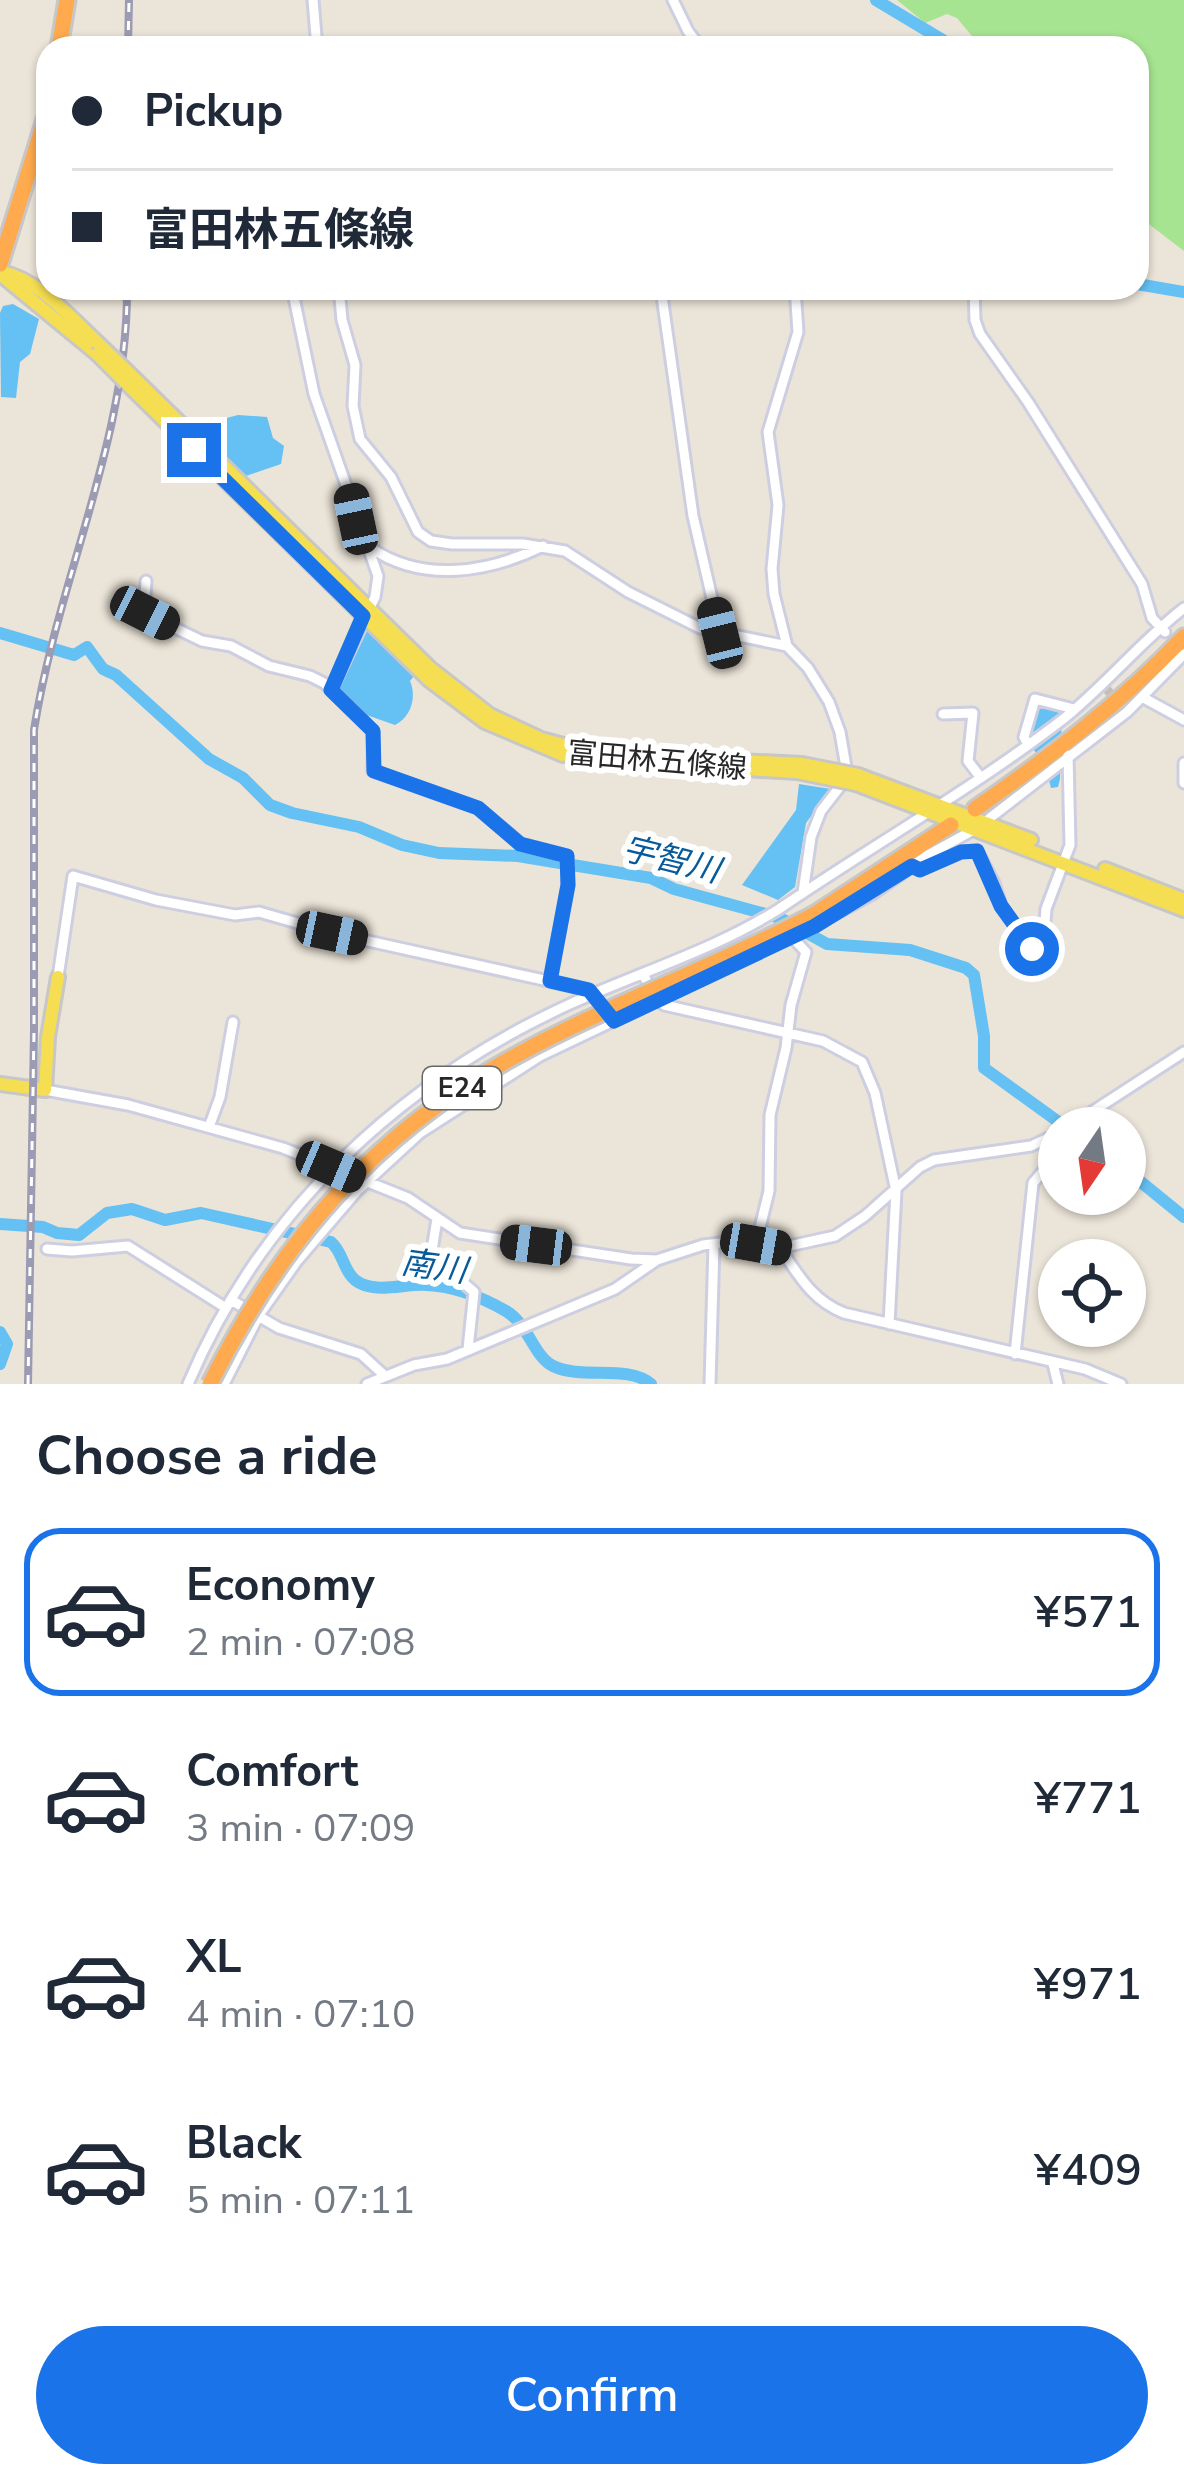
<!DOCTYPE html>
<meta charset="utf-8">
<style>
:root{--surface:#fff;--page:#f6f6f7;--text:#1f2937;--muted:#747a83;--line:#e0e1e3;--accent:#1a73e8}
body{margin:0;font-family:"Nunito Sans","Noto Sans JP",sans-serif;background:var(--page);color:var(--text);height:100vh;display:flex;flex-direction:column;font-size:45px;white-space:nowrap}
*{box-sizing:border-box;margin:0}
p{font-size:39px;color:var(--muted)}
.icon{flex:none;width:66px;height:66px;fill:none;stroke:currentColor;stroke-width:2;stroke-linecap:round;stroke-linejoin:round}
.map{position:relative;height:1384px;overflow:hidden}
.panel{display:flex;flex-direction:column;background:var(--surface);flex:1}
.panel>*{flex:none}
.guide{position:absolute;left:36px;top:36px;width:1113px;height:264px;border-radius:36px;box-shadow:0 3px 9px #0004;display:grid;align-content:center;height:264px;padding:0 36px;background:var(--surface)}
.needle{width:78px;rotate:193deg}
.tools{position:absolute;left:1038px;top:1107px;display:grid;gap:24px}
.tools a{display:grid;place-items:center;width:108px;height:108px;border-radius:50%;background:var(--surface);box-shadow:0 3px 9px #0004;font-size:60px}
.end{position:absolute;width:54px;height:54px;margin:-27px;border:15px solid #1a73e8;background:#fff;box-shadow:0 0 0 6px #fff}
.from{border-radius:50%}
.car{position:absolute;width:36px;height:72px;margin:-36px -18px;border-radius:15px;box-shadow:0 0 9px 3px #0007;background:linear-gradient(#222 24%,#8ab4d8 0 40%,#222 0 76%,#8ab4d8 0 86%,#222 0)}
.guide b{display:flex;align-items:center;gap:42px;height:114px;font-size:45px}
.guide b+b{border-top:3px solid var(--line)}
.guide i{width:30px;height:30px;background:var(--text)}
ul{padding:0;list-style:none}
li{display:flex;align-items:center;gap:36px;height:168px;margin:0 24px 18px;padding:0 12px;border:6px solid transparent;border-radius:36px}
li div{flex:1}
li b{display:block;font-size:45px}
li em{font-style:normal;font-weight:600}
li.current{border-color:var(--accent)}
li>.icon{width:108px;height:108px;stroke-width:1.5}
h2{padding:0 36px;font-size:54px;line-height:144px}
.action{display:flex;gap:24px;margin-top:auto;padding:24px 36px}
.action a{flex:1;height:138px;border-radius:72px;background:var(--accent);color:#fff;font-size:48px;font-weight:600;line-height:138px;text-align:center}
.map>svg:first-child{display:block}
</style>
<div class="map">
<svg width="1184" height="1384" viewBox="0 0 1184 1384">
<rect width="100%" height="100%" fill="#ebe4d8"/>
<!-- green -->
<path fill="#a6e491" d="M897,0H1184V251L1137,215V48H982L957,18L947,14L925,23Z"/>
<!-- water -->
<path fill="#65c0f3" d="M13,304L39,319L30,354L20,362L16,398L1,397L0,313L3,306Z
M238,415L267,417L273,438L284,446L281,464L246,476L216,448L219,420Z
M365,631H370L414,676L410,681C417,697 411,717 395,725L358,712L338,693Z
M1042,704L1062,709L1060,779L1058,787L1051,788L1046,768L1026,738L1036,706Z
M799,784L831,789L806,823L795,887L778,900L742,885L796,810Z"/>
<g fill="none" stroke-linecap="round" stroke-linejoin="round">
<!-- river -->
<path stroke="#65c0f3" stroke-width="12" d="M876,0L956,48
M1137,284L1184,292
M0,633L74,655L87,647L103,669L116,675L209,759L243,778L270,805L292,813L359,827L402,845L439,853L518,856L651,878L674,889L780,918L827,944L910,950L966,968L974,975L984,1036V1068L1067,1128
M1125,1169L1184,1217
M0,1224L43,1227L57,1233L79,1235L107,1213L132,1209L165,1220L201,1213L331,1242C343,1252 343,1270 355,1280C374,1295 405,1283 427,1285C454,1286 483,1298 506,1311C529,1325 534,1357 553,1366C582,1380 628,1364 651,1384
M0,1332L7,1344L0,1364"/>
<!-- minor-tunnel -->
<path stroke="#c4beb5" stroke-width="9" stroke-dasharray="9 4.5" stroke-linecap="butt" d="M1105,687L1123,709"/>
<!-- minor casing -->
<g stroke="#cdcfe1" stroke-width="15">
<path id="minor" d="M313,0L317,48
M673,0L688,31L701,48
M292,288L314,394L378,576L375,597L331,690
M339,288L342,320L355,365L353,406L360,439L391,477L418,532L431,541L452,544H523L565,551L628,592L700,628L787,646
M795,288L798,332L768,432L778,505L772,569L774,594L787,646L808,668L829,702L840,732L846,767L842,784L821,811L811,837L803,893
M974,288L975,320L980,334L1028,402L1142,584L1152,618L1165,632
M662,296L693,516L720,633
M371,548C424,584 490,572 543,546
M146,581L144,613L202,641L231,646L269,666L310,676L324,683L373,731V771L478,808L521,844L567,856L568,885L550,981
M1142,697L1184,720
M943,714L973,713L968,761L981,778
M1028,745L1024,737L1035,699L1074,709
M1184,763V783
M912,866L919,870L961,852L977,851L994,883L1001,906L1032,949L1044,934L1046,909L1070,845L1068,755
M643,974L656,999L664,1005L823,1041L862,1062L875,1093L896,1191L889,1324
M58,977L73,876L156,900L235,915L259,912L332,933L589,990L607,1012
M45,1090L128,1105L283,1148L408,1198L460,1233L631,1259L657,1260L703,1245L737,1241L780,1248L835,1236L865,1216L920,1167L934,1160L1031,1146L1059,1133
M209,1127L220,1097L233,1022
M1067,1128L1184,1052
M437,1219L432,1250L435,1258L474,1292L468,1349
M756,1244L769,1191L770,1115L786,1048L791,1005L806,952L792,937
M780,1248C799,1276 812,1300 844,1313L1085,1369L1121,1384
M47,1249L72,1251L128,1246L226,1308
M231,1300L279,1328L361,1354L384,1375
M1015,1354L1033,1183L1059,1152
M1053,1364L1058,1384
M188,1384C262,1210 400,1082 570,1004C640,972 714,950 779,909C873,845 972,789 1062,720C1105,686 1140,642 1184,608
M224,1384L259,1315L297,1261L357,1191L420,1133L540,1056L815,925L871,895L928,855L977,828L1127,712L1184,654
M367,1384L414,1365L447,1359L615,1289L657,1260
M710,1384L714,1244"/>
</g>
<!-- major casing -->
<g stroke="#c7c7c7" stroke-width="18">
<path id="major" d="M1,272C38,279 70,317 97,342
M0,274L96,353
M129,373L430,668L490,715L541,739L597,754L802,764
M126,383L429,680L485,722L563,755
M727,768L797,772
M858,775L1031,840
M856,784L1184,910
M1105,869L1184,900
M0,1084L45,1090L48,1037L58,977"/>
</g>
<!-- highway casing -->
<g stroke="#c7c7c7" stroke-width="21">
<path id="highway" d="M59,48L67,0
M0,264L48,110
M975,809C1050,757 1121,703 1184,637
M815,914L951,825"/>
</g>
<!-- minor -->
<use href="#minor" stroke="#fff" stroke-width="9"/>
<!-- major -->
<use href="#major" stroke="#f5de52" stroke-width="12"/>
<!-- highway -->
<use href="#highway" stroke="#ffaa4e" stroke-width="15"/>
<!-- rail casing -->
<g stroke="#9b9cb3" stroke-width="8">
<path id="rail" d="M128,48L129,0
M28,1384L34,1031V730C57,581 128,441 127,288"/>
</g>
<!-- rail -->
<use href="#rail" stroke="#fff" stroke-width="3" stroke-dasharray="9" stroke-linecap="butt"/>
<!-- major-bridge casing -->
<g stroke="#c7c7c7" stroke-width="18" stroke-linecap="butt">
<path id="major-bridge" d="M97,342L129,373
M97,354L126,383
M802,764L858,775
M797,772L856,784"/>
</g>
<!-- highway-bridge casing -->
<g stroke="#c7c7c7" stroke-width="21" stroke-linecap="butt">
<path id="highway-bridge" d="M210,1384C281,1241 375,1132 517,1055C614,1002 718,966 815,914"/>
</g>
<!-- major-bridge -->
<use href="#major-bridge" stroke="#f5de52" stroke-width="12"/>
<!-- highway-bridge -->
<use href="#highway-bridge" stroke="#ffaa4e" stroke-width="15"/>
</g>
<g fill="none" stroke-linecap="round" stroke-linejoin="round">
<!-- route -->
<path stroke="#1a73e8" stroke-width="15" d="M194,450L363,616L331,690L373,731L374,771L478,808L520,844L567,856L568,885L550,981L589,990L614,1021L815,926L912,866L920,870L961,852L977,851L1001,906L1032,949"/>
</g>
<g text-anchor="middle" dominant-baseline="central" stroke-width="12" stroke-linejoin="round" paint-order="stroke">
<!-- shield labels -->
<rect fill="#fff" stroke="#686868" stroke-width="3" x="423" y="1067" width="78" height="42" rx="9"/>
<g font-size="27" font-weight="bold" fill="#272727">
<text x="462" y="1088">E24</text>
</g>
<!-- street labels -->
<g font-size="30" fill="#272727" stroke="#fff">
<text transform="translate(657 761) rotate(5)">富田林五條線</text>
</g>
<!-- water labels -->
<g font-size="33" font-style="italic" fill="#085b9a" stroke="#fff">
<text transform="translate(671 860) rotate(14)">宇智川</text>
<text transform="translate(434 1267) rotate(8)">南川</text>
</g>
</g>
</svg>
<div class="tools">
<a><svg class="needle" viewBox="-14 -14 28 28"><path d="M0-13l5 13h-10z" fill="#e53935"/><path d="M0 13l5-13h-10z" fill="#747a83"/></svg></a>
<a><svg class="icon" aria-label="locate" viewBox="0 0 24 24"><circle cx="12" cy="12" r="6"/><path d="M12 2v4M12 18v4M2 12h4M18 12h4"/></svg></a>
</div>
<i class="end from" style="left:1032px;top:949px"></i>
<i class="end" style="left:194px;top:450px"></i>
<i class="car" style="left:356px;top:519px;rotate:348deg"></i>
<i class="car" style="left:145px;top:613px;rotate:117deg"></i>
<i class="car" style="left:720px;top:633px;rotate:346deg"></i>
<i class="car" style="left:332px;top:933px;rotate:102deg"></i>
<i class="car" style="left:331px;top:1167px;rotate:113deg"></i>
<i class="car" style="left:756px;top:1244px;rotate:100deg"></i>
<i class="car" style="left:536px;top:1245px;rotate:277deg"></i>
<div class="guide">
<b><i class="from"></i>Pickup</b>
<b><i></i>富田林五條線</b>
</div>
</div>
<section class="panel">
<h2>Choose a ride</h2>
<ul>
<li class="current"><svg class="icon" aria-label="car" viewBox="0 0 24 24"><path d="M5 17H2v-5l4-1 3-4h7l3 4 3 1v5h-3M9 17h6M6 11h13"/><circle cx="7" cy="17" r="2"/><circle cx="17" cy="17" r="2"/></svg><div><b>Economy</b><p>2 min · 07:08</p></div><em>¥571</em></li>
<li><svg class="icon" aria-label="car" viewBox="0 0 24 24"><path d="M5 17H2v-5l4-1 3-4h7l3 4 3 1v5h-3M9 17h6M6 11h13"/><circle cx="7" cy="17" r="2"/><circle cx="17" cy="17" r="2"/></svg><div><b>Comfort</b><p>3 min · 07:09</p></div><em>¥771</em></li>
<li><svg class="icon" aria-label="car" viewBox="0 0 24 24"><path d="M5 17H2v-5l4-1 3-4h7l3 4 3 1v5h-3M9 17h6M6 11h13"/><circle cx="7" cy="17" r="2"/><circle cx="17" cy="17" r="2"/></svg><div><b>XL</b><p>4 min · 07:10</p></div><em>¥971</em></li>
<li><svg class="icon" aria-label="car" viewBox="0 0 24 24"><path d="M5 17H2v-5l4-1 3-4h7l3 4 3 1v5h-3M9 17h6M6 11h13"/><circle cx="7" cy="17" r="2"/><circle cx="17" cy="17" r="2"/></svg><div><b>Black</b><p>5 min · 07:11</p></div><em>¥409</em></li>
</ul>
<div class="action"><a>Confirm</a></div>
</section>
